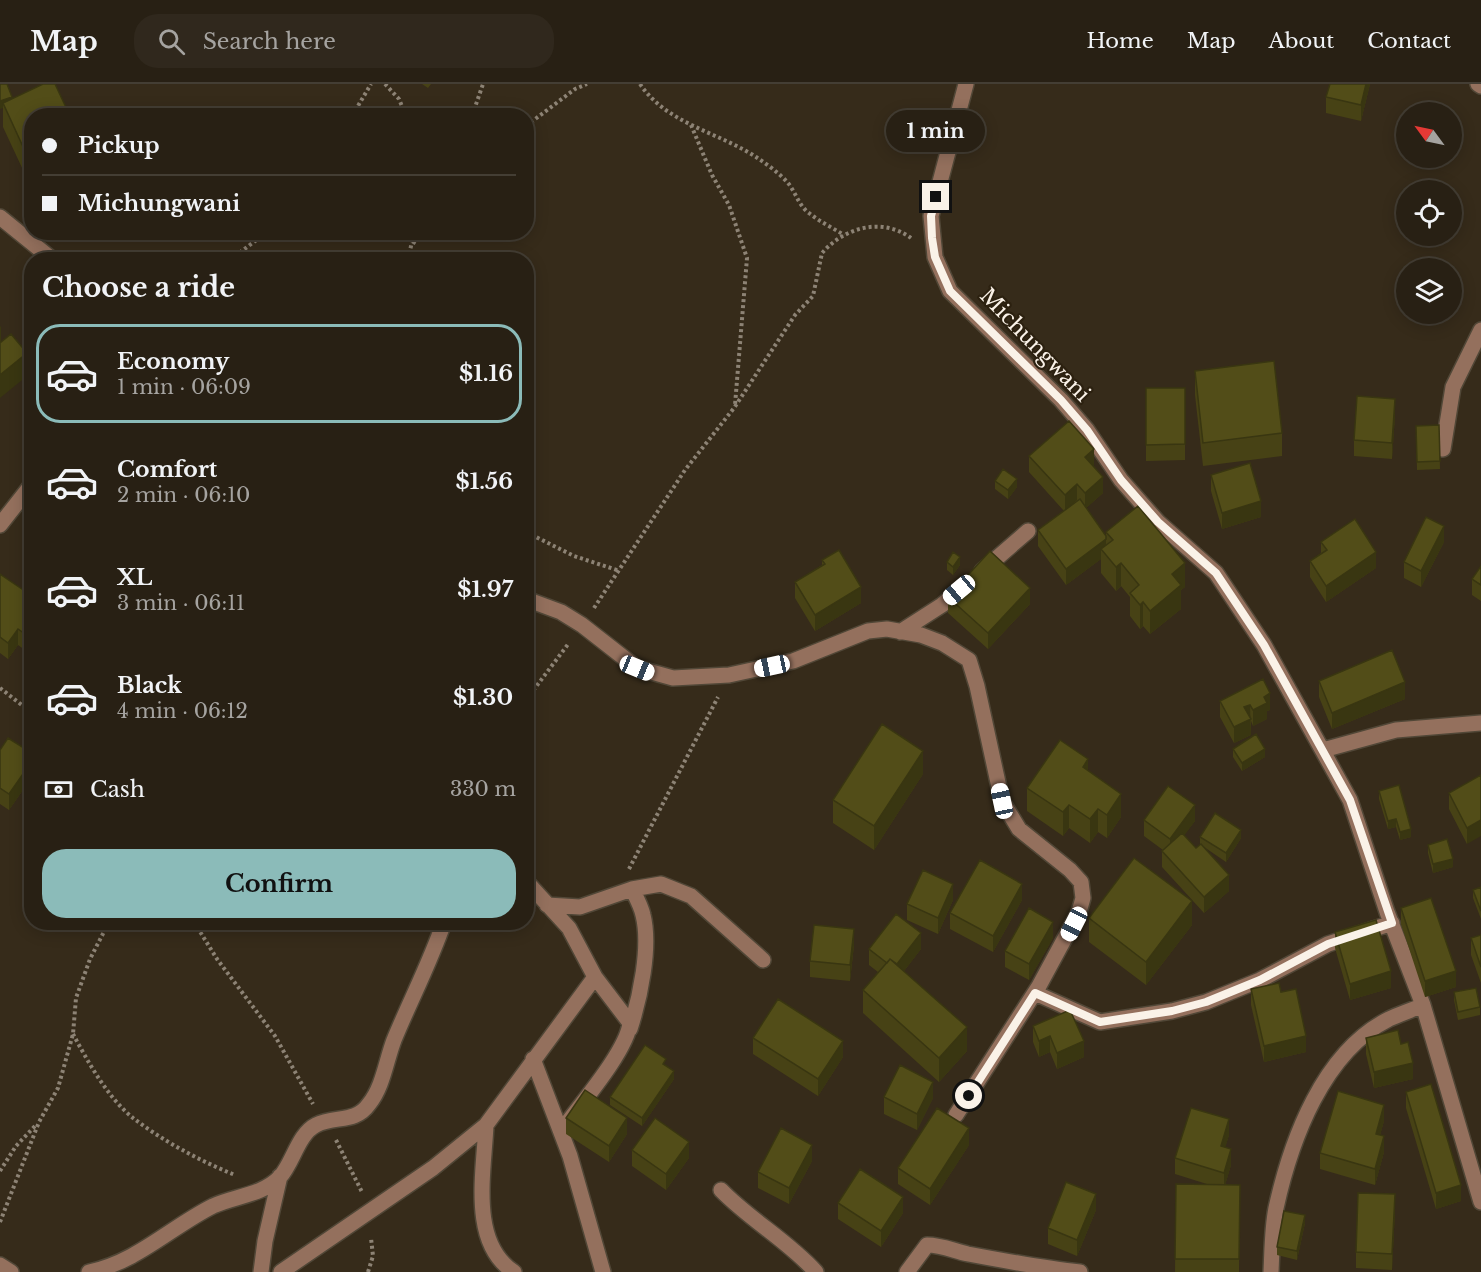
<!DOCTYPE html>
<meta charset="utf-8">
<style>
:root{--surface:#282014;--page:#30281d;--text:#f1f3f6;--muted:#a5a3a0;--line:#443e34;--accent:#8bbbb9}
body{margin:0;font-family:"Libre Baskerville",serif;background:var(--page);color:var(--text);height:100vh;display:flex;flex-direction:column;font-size:22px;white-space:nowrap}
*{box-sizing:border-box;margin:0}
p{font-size:20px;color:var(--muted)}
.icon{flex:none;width:33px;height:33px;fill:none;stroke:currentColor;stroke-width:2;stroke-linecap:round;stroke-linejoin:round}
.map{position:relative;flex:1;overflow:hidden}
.side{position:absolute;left:24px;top:168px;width:510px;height:678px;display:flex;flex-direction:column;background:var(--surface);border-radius:24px;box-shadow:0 3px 15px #0003,0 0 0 2px var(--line)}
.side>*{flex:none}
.top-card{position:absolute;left:24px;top:24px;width:510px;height:132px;border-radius:24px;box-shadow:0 3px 15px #0003,0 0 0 2px var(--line);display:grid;align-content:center;height:132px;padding:0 18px;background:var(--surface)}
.needle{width:39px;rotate:303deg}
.controls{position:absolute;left:1396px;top:18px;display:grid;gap:12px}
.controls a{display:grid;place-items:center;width:66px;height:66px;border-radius:50%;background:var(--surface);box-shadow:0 3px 15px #0003,0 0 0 2px var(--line);font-size:30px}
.end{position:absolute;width:27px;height:27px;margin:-14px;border:8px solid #faf2e8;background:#111;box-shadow:0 0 0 3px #111}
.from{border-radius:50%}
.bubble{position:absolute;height:42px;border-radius:21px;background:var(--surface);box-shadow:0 3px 15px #0003,0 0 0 2px var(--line);font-size:20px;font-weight:800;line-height:42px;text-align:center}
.car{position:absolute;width:18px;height:36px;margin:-18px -9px;border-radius:8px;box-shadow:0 0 4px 2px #0007;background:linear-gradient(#fff 24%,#345 0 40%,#fff 0 76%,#345 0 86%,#fff 0)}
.top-card b{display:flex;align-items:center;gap:21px;height:57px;font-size:22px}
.top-card b+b{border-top:2px solid var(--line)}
.top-card i{width:15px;height:15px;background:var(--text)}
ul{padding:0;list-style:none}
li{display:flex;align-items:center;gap:18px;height:99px;margin:0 12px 9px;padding:0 6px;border:3px solid transparent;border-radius:24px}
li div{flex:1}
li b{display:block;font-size:22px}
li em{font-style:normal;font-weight:800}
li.selected{border-color:var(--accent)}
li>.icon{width:54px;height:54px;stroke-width:1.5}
h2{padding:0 18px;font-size:27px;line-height:72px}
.pay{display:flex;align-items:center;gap:15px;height:66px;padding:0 18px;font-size:22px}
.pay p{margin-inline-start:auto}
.action{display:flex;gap:12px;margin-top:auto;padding:12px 18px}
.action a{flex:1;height:69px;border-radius:24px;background:var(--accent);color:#111;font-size:24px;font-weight:800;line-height:69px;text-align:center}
header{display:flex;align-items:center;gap:36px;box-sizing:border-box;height:84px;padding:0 30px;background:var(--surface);border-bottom:2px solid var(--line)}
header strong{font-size:28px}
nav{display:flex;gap:33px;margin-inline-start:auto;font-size:21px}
.search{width:420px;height:54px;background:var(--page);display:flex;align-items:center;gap:15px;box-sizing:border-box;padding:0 21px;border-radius:24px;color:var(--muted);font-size:22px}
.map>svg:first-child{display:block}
</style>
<header>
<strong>Map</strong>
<div class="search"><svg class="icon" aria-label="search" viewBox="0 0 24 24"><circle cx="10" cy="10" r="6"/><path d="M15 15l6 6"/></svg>Search here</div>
<nav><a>Home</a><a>Map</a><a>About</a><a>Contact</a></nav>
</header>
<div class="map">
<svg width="1481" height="1188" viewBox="0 0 1481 1188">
<rect width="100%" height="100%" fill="#362b1a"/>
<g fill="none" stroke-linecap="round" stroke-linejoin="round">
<!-- minor casing -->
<g stroke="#514737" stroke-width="18">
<path id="minor" d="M966,0L931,132L935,173L950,207L1061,316L1087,346L1121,396L1158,438L1216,489L1264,561L1350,716L1387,828L1423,921L1481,1118
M1478,0L1481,2
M0,133L53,176
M1443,365L1453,303L1481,246
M0,441L32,400
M982,487L1028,447
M526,515L561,528L582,541L637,584L673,594L729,591L793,577L868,547L887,545L921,551L942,559L969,576L977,602L1002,717L1019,745L1070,786L1081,798L1083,814L1079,828L1039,902L956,1031
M900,548L942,521L964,502
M1323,666L1396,646L1481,639
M526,797L569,844L595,893L630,939C627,967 579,1022 561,1047
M547,821L580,823L632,805L661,800L691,812L763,876
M1035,909L1100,938L1172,927L1206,918L1260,896L1328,860L1392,839
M630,945C640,914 651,863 643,831C641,822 636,813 632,805
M533,975L570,1072L603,1188
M486,1041C484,1088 469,1159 514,1188
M721,1106C750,1136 787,1156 816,1188
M0,1181L11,1188
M89,1188C137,1178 171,1143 213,1122C235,1112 263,1111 280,1093C293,1079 298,1050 316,1041C335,1031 355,1040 369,1020C383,1003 386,977 394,956C410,917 430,879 444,838
M261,1188L265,1157L280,1092
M281,1188L433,1084L486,1041L595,893
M907,1188L927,1161C942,1161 954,1167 968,1170C1005,1177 1042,1184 1080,1188
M1271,1188C1272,1167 1272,1144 1276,1124C1291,1056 1323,968 1389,935C1400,930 1412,926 1423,921"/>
</g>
<!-- path -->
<path stroke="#8d8375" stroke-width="4" stroke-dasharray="3 3" stroke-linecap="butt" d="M385,0L399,15L406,32
M640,0C667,40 718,48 756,73C767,80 779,89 788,99C796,109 799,122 809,129C820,138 833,144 844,151
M352,32L371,0
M472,32L483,0
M691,41L712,91L729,121L747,174L735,321
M526,42L575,5L587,0
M413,160L421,148
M230,176L267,148
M408,176L414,148
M526,448L574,472L620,487
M594,524L685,386L734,324L795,231L813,212L822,169C845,143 882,133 911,154
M0,604L32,629
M526,616L569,559
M629,785L718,613
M194,838L217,875L275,952L313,1020
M73,950C88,978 108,1014 133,1034C163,1057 200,1077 235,1091
M336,1056L362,1108
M0,1087L16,1062L36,1041
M0,1138L39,1038L58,1004L73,950L76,914L90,875L109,838
M368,1188L373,1172L371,1154"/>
<!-- minor -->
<use href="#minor" stroke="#94705d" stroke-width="15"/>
</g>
<!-- wall -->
<path fill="#474215" d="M0,0L12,15L32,32V101H30L3,43V24Z
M422,0H431L428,4Z
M1370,0L1361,37L1326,29V13Z
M1195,287L1282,349V372L1203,382L1195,311Z
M1146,304H1185V376L1146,377Z
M1395,331L1392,375L1354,372V356Z
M1439,341L1440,385L1417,386L1416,342Z
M1029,372L1094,381L1093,382L1103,409L1086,424L1106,452V448L1185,503L1181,506V525L1150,550L1143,542L1140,545L1130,532V513L1121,502L1116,507L1101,489V475L1066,501L1038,462V446L1064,427L1029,388Z
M1211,391L1261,433L1222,445L1211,407Z
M995,397L1017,403L1008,415L995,405Z
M1321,458L1376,484L1326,518L1310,493V477L1321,469Z
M1444,458L1421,503L1404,494V478Z
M822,476L861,519L815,547L795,514V498L822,481Z
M947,478L960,481L953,491L947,486Z
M1481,482V517L1472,511V495Z
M0,490L25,507L32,503V556L25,566L18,561L8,575L0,569Z
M948,513L1030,520L988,565L948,529Z
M1263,595L1270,626L1267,627V635L1253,642L1251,637V651L1234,659L1220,633V617Z
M1319,597L1405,615L1332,645L1319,613Z
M1233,665L1265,673L1242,687L1233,673Z
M0,666L32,669V693L9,726L0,720Z
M1088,687L1121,733L1107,754L1098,748L1090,759L1069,744L1063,752L1027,727V704Z
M923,690L874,766L833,739V716Z
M1481,691L1467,760L1449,725V709Z
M1379,707L1411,753L1400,756L1396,743L1388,745L1379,715Z
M1144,736L1195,737L1184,751L1196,764L1200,761V753L1241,754L1226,778L1204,763L1229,807L1204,829L1162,783V767L1163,766L1144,752Z
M1428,761L1453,783L1433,789L1428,769Z
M1481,803V835L1473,814V806Z
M953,816L938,850L907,836V820Z
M1022,816L993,868L950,845V829Z
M1401,824L1456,903L1425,913L1401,840Z
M1089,834L1192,841L1146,901L1089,858Z
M1335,848L1391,904L1350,916L1335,864Z
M1481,851V899L1471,871V854Z
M1053,854L1029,896L1005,883V867Z
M854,861L850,897L810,893V877Z
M869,865H921L904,887L967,967L939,998L863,929V906L878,888L869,881Z
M1251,905L1281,908L1306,968L1264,978L1251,921Z
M1454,908L1480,923V931L1458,936L1454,916Z
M1033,942L1084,973L1057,985L1050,968L1039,973L1033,958Z
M753,954L843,973L818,1012L753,970Z
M1366,954L1401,960L1413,995L1374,1004L1366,970Z
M666,982L674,995L642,1042L610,1021V1013Z
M1406,1008L1461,1117L1436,1125L1406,1024Z
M884,1013L933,1014L917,1046L884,1030Z
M566,1034L627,1050L609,1078L566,1050Z
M1384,1037L1380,1051L1384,1068L1375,1101L1320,1085V1069Z
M1229,1051L1225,1063L1231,1081L1225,1101H1240L1239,1188H1175L1176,1100L1210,1101L1175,1090V1074Z
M969,1061L930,1121L898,1100V1084Z
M632,1066L689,1074L666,1106L632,1082Z
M812,1077L789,1120L758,1104V1088Z
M838,1119L903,1129L881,1163L838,1135Z
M1096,1126L1077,1172L1048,1160V1144Z
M1395,1126L1392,1186L1356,1184V1168Z
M1305,1139L1297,1176L1277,1171V1163Z"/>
<!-- shaded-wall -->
<path fill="#393611" d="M1366,0H1370L1361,37V21Z
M12,13V21L3,19V24L0,25V17Z
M32,77V101H30V78Z
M1,242V266L0,267V243Z
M27,269V292L0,314V291Z
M1395,315V331L1392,375V359Z
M1094,365V381L1085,389V373Z
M1103,393V409L1085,425V409Z
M1017,395V403L1008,415V406Z
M1077,400V416L1065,427V411Z
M1261,417V433L1222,445V429Z
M1444,442V458L1421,503V487Z
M1106,455V471L1101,465V475L1066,501V485Z
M1376,468V484L1326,518V502Z
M960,473V481L953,491V483Z
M1121,479V502L1116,507V483Z
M1185,479V503L1181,506V525L1150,550V527L1172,490Z
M861,503V519L815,547V531Z
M1030,504V520L988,565V549Z
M1143,518V542L1140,545V521Z
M31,527L32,556L25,566V550Z
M18,545V561L8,575V559Z
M1405,598V615L1332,645V629Z
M1270,609V626L1267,627V635L1253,642V626L1264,613Z
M1250,621L1251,651L1234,659V643L1244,623Z
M1265,665V673L1242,687V679Z
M923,667V690L874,766V742Z
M1088,675V699L1083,683Z
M32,677V693L9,726V710Z
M1121,710V733L1107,754V731Z
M1069,721V744L1063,752V728Z
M1195,721V737L1170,771V755Z
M1098,725V748L1090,759V735Z
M1396,735V743L1388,745V737Z
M1481,736V752L1467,760V744Z
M1411,745V753L1400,756V748Z
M1241,746V754L1226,778V769Z
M1453,775V783L1433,789V780Z
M1229,791V807L1204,829V813Z
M953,800V816L938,850V834Z
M1022,800V816L993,868V852Z
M1192,817V841L1146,901V878Z
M1053,838V854L1029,896V880Z
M854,845V861L850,897V881Z
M921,849V865L894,900V884Z
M1391,887V904L1350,916V900Z
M1456,887V903L1425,913V897Z
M967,943V967L939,998V974Z
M1050,952V968L1039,973V957Z
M1306,952V968L1264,978V962Z
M843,957V973L818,1012V995Z
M1084,957V973L1057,985V969Z
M1413,979V995L1374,1004V988Z
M674,987V995L642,1042V1034Z
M933,998V1014L917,1046V1030Z
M1384,1021V1037L1376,1066V1050Z
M627,1034V1050L609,1078V1062Z
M1229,1035V1051L1221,1078V1062Z
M969,1044V1061L930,1121V1105Z
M1384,1052V1068L1375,1101V1085Z
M689,1058V1074L666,1106V1090Z
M812,1061V1077L789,1120V1104Z
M1231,1065V1081L1224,1105V1089Z
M1461,1101V1117L1436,1125V1109Z
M1096,1110V1126L1077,1172V1156Z
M1395,1110V1126L1392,1186V1170Z
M903,1113V1129L881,1163V1147Z
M1305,1131V1139L1297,1176V1167Z"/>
<!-- building -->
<path fill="#524d18" stroke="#393611" stroke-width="1.5" d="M0,0H7L12,13L0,17Z
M43,0H55L70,32H32V77L30,78L3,19Z
M1330,0H1366L1361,21L1326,13Z
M11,250L27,269L0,291V259Z
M1274,277L1282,349L1203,359L1195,287Z
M1146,304H1185V360L1146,361Z
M1357,312L1395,315L1392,359L1354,356Z
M1069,337L1094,365L1085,373L1103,393L1085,409L1077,400L1065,411L1029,372Z
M1439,341L1440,377L1417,378L1416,342Z
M1250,379L1261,417L1222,429L1211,391Z
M1003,385L1017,395L1008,406L995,397Z
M1080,415L1106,452V455L1066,485L1038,446Z
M1138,422L1185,479L1172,490L1181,501L1150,527L1143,518L1140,521L1130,509L1139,501L1121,479L1116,483L1101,465L1113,456L1106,448Z
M1426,433L1444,442L1421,487L1404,478Z
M1355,435L1376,468L1326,502L1310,477L1327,466L1321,458Z
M839,466L861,503L815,531L795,498L825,480L822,476Z
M990,467L1030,504L988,549L948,513Z
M953,468L960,473L953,483L947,478Z
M1481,482V501L1472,495Z
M0,490L25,507L29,502L32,503V540L25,550L18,545L8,559L0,553Z
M1392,566L1405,598L1332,629L1319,597Z
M1263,595L1270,609L1264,613L1267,619L1253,626L1250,621L1244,623L1251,635L1234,643L1220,617Z
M882,640L923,667L874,742L833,716Z
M1256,650L1265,665L1242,679L1233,665Z
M8,654L32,669V677L9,710L0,704V666Z
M1060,656L1088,675L1083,683L1121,710L1107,731L1098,725L1090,735L1069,721L1063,728L1027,704Z
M1481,691V736L1467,744L1449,709Z
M1399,701L1411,745L1400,748L1396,735L1388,737L1379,707Z
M1168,702L1195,721L1170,755L1144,736Z
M1215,729L1241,746L1226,769L1200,753Z
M1182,749L1196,764L1201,760L1229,791L1204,813L1162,767Z
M1447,755L1453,775L1433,780L1428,761Z
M1134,774L1192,817L1146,878L1089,834Z
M980,776L1022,800L993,852L950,829Z
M923,786L953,800L938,834L907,820Z
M1481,803V827L1473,806Z
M1431,814L1456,887L1425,897L1401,824Z
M1029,824L1053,838L1029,880L1005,867Z
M896,830L921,849L897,880L890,875L887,879L869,865Z
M1376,836L1391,887L1350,900L1335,848Z
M814,841L854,845L850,881L810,877Z
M1481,851V883L1471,854Z
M890,875L967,943L939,974L863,906Z
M1279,899L1281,908L1296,905L1306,952L1264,962L1251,905Z
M1476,904L1480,923L1458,928L1454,908Z
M778,915L843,957L818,995L753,954Z
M1070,926L1084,957L1057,969L1050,952L1039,957L1033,942Z
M1398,946L1401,960L1408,958L1413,979L1374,988L1366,954Z
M645,961L666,975L663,980L674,987L642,1034L610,1013Z
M900,981L933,998L917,1030L884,1013Z
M1431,1000L1461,1101L1436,1109L1406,1008Z
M585,1006L627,1034L609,1062L566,1034Z
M1338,1007L1384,1021L1376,1050L1384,1052L1375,1085L1320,1069Z
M937,1024L969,1044L930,1105L898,1084Z
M1191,1024L1229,1035L1221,1062L1231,1065L1224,1089L1175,1074Z
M655,1034L689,1058L666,1090L632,1066Z
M781,1044L812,1061L789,1104L758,1088Z
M860,1085L903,1113L881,1147L838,1119Z
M1066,1098L1096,1110L1077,1156L1048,1144Z
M1176,1100L1240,1101L1239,1175H1175Z
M1358,1109L1395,1110L1392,1170L1356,1168Z
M1284,1127L1305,1131L1297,1167L1277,1163Z"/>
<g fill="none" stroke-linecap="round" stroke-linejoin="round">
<!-- route -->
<path stroke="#faf2e8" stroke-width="8" d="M936,113L931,132L932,154L935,173L950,207L1061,316L1087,346L1121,396L1158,438L1216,489L1264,561L1350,716L1392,839L1328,860L1260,896L1206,918L1172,927L1100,938L1035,909L969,1012"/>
</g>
<g text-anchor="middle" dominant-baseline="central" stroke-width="4.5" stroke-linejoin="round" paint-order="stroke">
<!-- street labels -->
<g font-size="21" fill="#faf2e8" stroke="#2c2110">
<text transform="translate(1035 261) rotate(46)">Michungwani</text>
</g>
</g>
</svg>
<div class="controls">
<a><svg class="needle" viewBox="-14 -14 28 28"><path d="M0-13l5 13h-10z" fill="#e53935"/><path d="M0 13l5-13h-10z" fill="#a5a3a0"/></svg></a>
<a><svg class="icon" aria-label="locate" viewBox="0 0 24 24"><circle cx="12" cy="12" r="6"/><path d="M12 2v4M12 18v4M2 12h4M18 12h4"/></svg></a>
<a><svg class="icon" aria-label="layers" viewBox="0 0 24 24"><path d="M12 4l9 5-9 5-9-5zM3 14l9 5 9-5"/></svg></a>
</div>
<i class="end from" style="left:969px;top:1012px"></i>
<i class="end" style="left:936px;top:113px"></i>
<div class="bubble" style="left:886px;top:26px;width:99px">1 min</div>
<i class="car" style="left:959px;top:506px;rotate:230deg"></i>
<i class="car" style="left:772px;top:582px;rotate:258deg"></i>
<i class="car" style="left:637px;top:584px;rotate:112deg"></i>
<i class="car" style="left:1002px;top:717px;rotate:348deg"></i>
<i class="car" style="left:1074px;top:840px;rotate:207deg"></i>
<div class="top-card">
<b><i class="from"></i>Pickup</b>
<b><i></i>Michungwani</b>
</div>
<section class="side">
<h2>Choose a ride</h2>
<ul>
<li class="selected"><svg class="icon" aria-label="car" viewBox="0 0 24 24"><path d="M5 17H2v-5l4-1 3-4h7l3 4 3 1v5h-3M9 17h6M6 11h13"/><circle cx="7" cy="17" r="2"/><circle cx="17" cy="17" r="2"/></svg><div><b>Economy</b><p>1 min · 06:09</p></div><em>$1.16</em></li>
<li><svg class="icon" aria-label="car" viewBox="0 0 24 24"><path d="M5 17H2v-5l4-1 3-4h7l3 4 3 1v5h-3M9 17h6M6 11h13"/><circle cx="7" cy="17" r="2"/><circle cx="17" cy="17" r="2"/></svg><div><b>Comfort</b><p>2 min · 06:10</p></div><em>$1.56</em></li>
<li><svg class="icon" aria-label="car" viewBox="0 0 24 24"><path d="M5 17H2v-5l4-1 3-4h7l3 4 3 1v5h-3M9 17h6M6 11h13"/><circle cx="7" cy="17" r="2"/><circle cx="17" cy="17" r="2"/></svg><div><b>XL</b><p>3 min · 06:11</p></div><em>$1.97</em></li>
<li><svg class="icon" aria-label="car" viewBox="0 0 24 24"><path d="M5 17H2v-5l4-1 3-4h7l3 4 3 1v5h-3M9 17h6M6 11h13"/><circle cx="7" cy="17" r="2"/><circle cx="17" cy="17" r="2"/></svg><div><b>Black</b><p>4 min · 06:12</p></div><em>$1.30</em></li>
</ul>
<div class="pay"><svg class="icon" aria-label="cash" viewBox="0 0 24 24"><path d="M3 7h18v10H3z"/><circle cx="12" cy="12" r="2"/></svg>Cash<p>330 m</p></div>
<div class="action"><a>Confirm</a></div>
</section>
</div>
